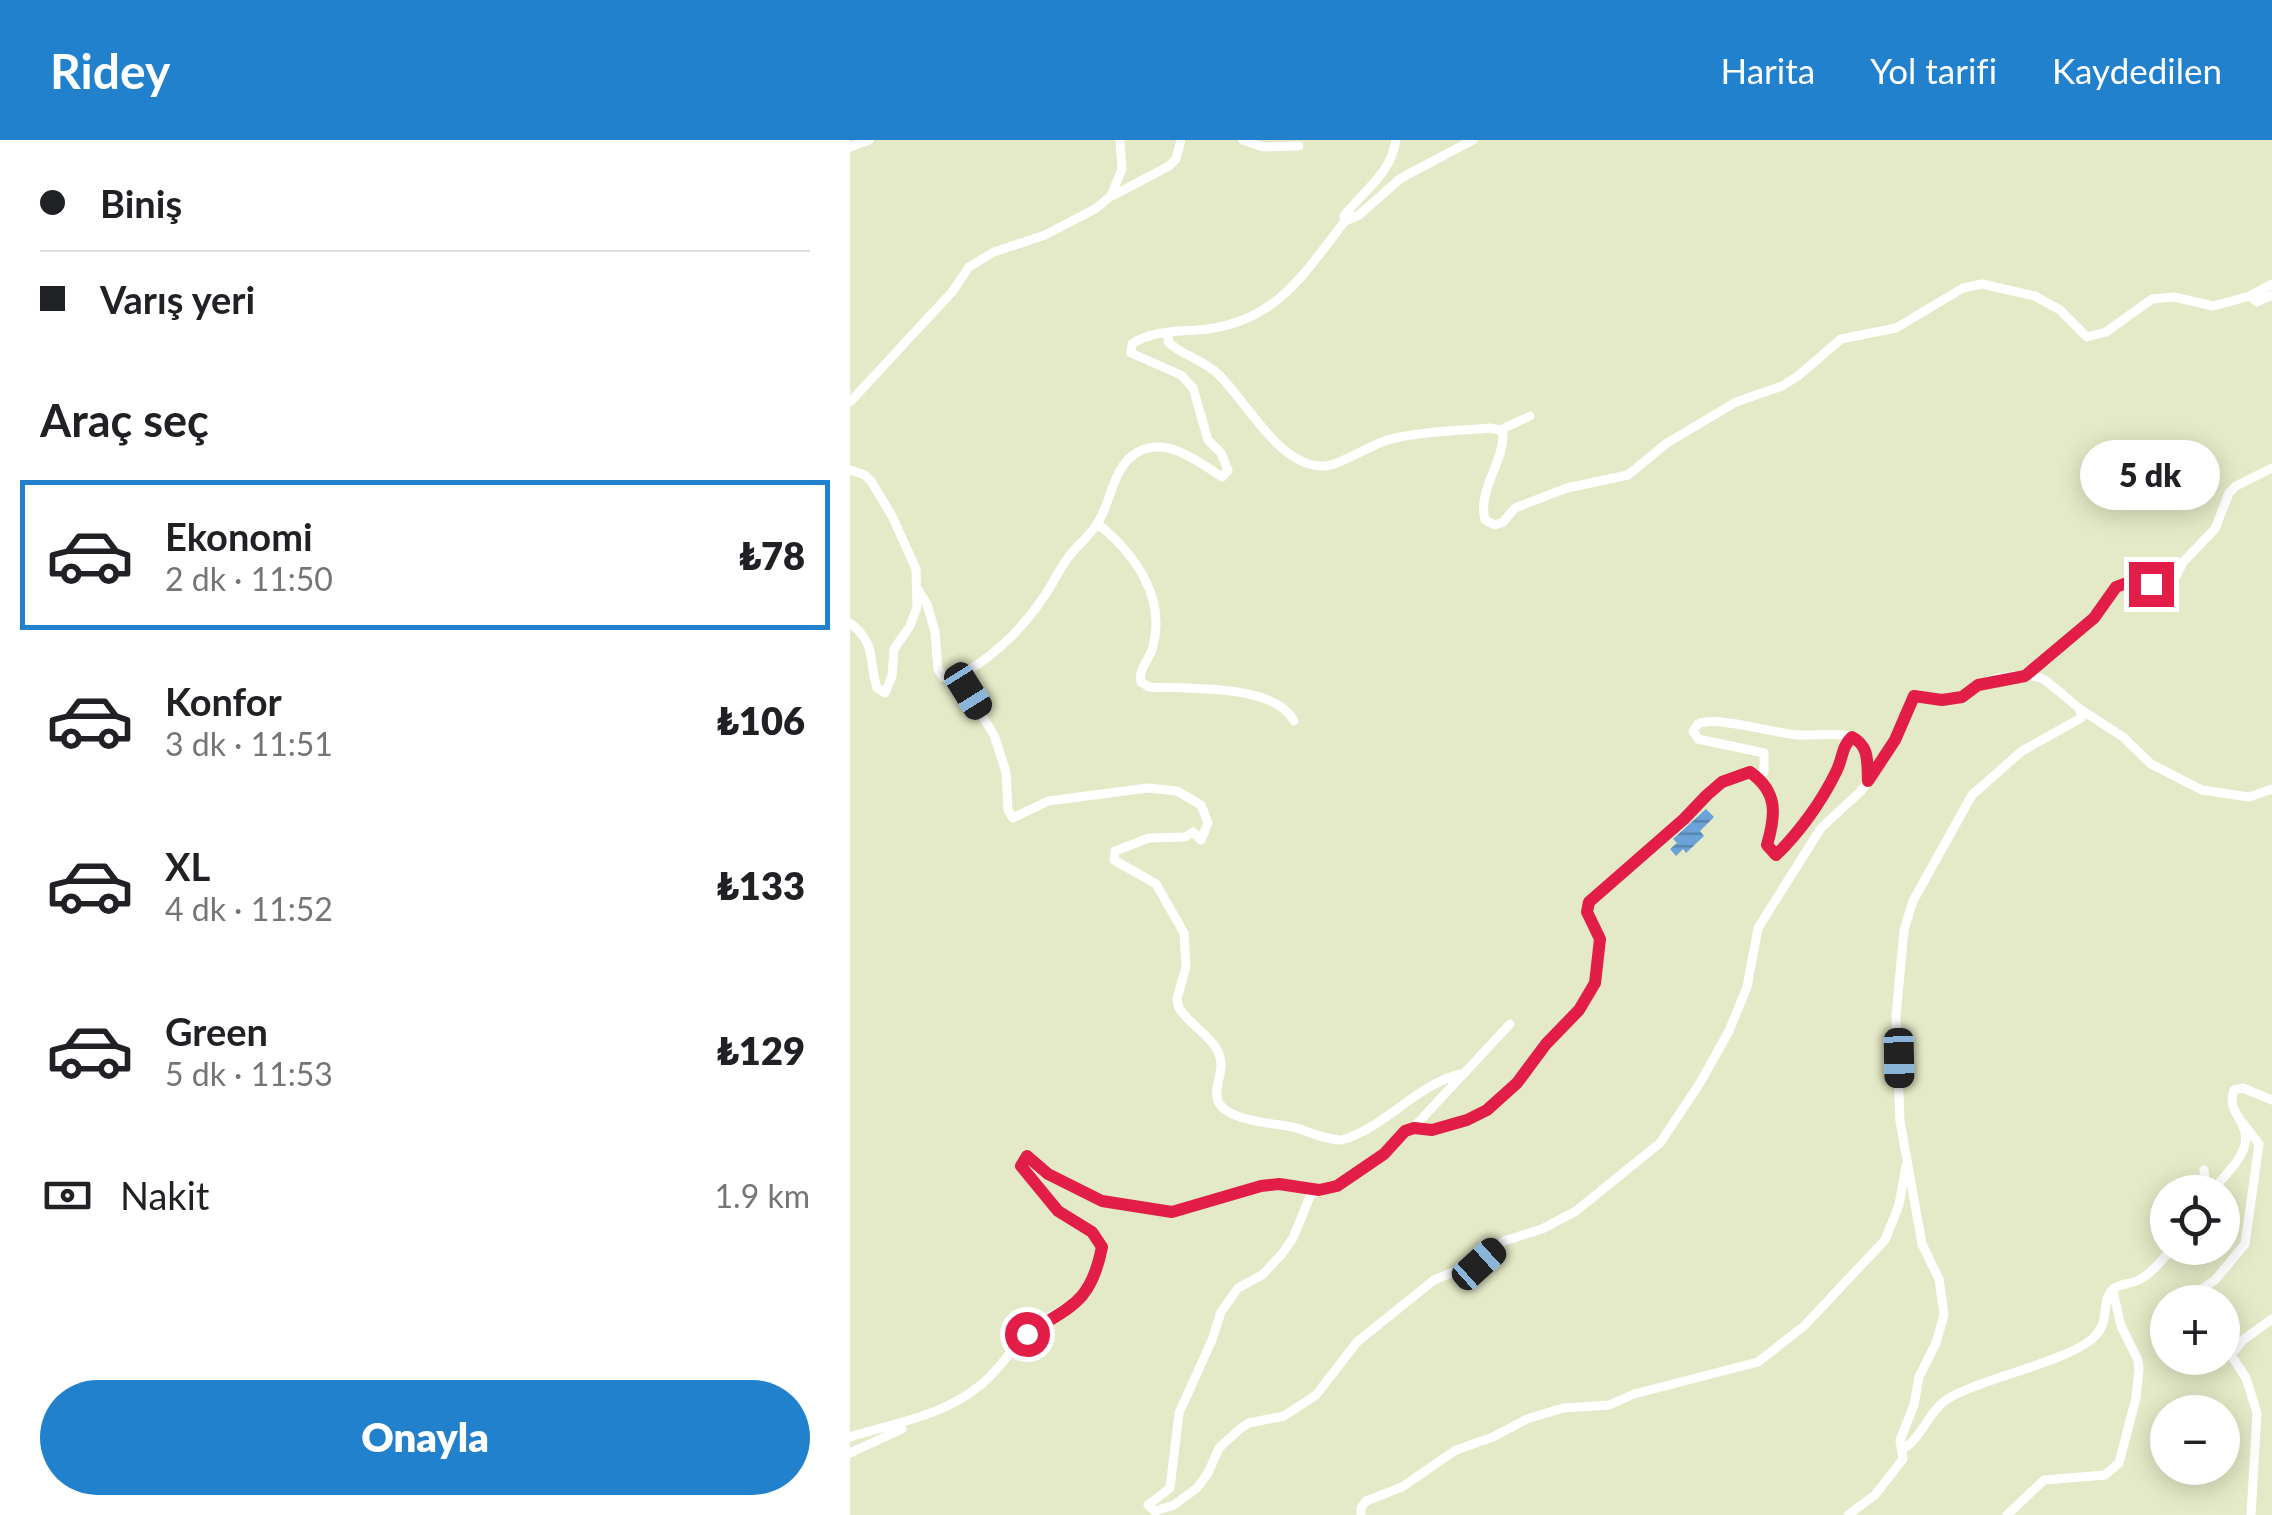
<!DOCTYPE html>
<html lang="tr">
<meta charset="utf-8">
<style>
:root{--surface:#fff;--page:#f2f2f2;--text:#202124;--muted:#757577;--line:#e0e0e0;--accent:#2181cd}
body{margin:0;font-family:Lato,sans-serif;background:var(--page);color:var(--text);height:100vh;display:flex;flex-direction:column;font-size:38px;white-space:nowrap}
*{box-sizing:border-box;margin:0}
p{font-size:32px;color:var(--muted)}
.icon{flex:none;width:55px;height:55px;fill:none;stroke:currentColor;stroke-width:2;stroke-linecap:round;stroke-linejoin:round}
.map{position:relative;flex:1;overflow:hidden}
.sheet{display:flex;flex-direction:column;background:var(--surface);width:850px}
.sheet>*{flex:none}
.hud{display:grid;align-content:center;height:220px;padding:0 40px;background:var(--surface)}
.tools{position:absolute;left:1300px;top:1035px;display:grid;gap:20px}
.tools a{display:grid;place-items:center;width:90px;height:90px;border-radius:50%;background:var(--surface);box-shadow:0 5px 25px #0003;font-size:50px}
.end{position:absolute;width:45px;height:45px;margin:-22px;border:12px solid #e11d48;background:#fff;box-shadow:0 0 0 5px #fff}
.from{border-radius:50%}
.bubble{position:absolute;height:70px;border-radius:35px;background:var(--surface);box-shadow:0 5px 25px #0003;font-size:32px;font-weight:800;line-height:70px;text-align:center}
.car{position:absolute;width:30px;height:60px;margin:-30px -15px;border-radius:12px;box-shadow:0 0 8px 2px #0007;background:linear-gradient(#222 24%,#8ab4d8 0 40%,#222 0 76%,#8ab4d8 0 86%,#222 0)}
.hud b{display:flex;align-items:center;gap:35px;height:95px;font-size:38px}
.hud b+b{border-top:2px solid var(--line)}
.hud i{width:25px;height:25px;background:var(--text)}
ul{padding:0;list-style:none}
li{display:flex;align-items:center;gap:30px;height:150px;margin:0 20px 15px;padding:0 20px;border:5px solid transparent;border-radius:0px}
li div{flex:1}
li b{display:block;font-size:38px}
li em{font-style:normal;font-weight:800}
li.selected{border-color:var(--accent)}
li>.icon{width:90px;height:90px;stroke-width:1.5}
h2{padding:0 40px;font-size:45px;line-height:120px}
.pay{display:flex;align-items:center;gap:25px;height:110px;padding:0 40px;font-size:38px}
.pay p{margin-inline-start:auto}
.button{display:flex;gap:20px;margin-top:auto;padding:20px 40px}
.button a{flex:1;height:115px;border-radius:60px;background:var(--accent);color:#fff;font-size:40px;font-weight:800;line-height:115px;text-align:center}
header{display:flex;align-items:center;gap:60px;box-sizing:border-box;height:140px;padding:0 50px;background:var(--accent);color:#fff}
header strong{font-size:48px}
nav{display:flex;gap:55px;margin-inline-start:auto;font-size:35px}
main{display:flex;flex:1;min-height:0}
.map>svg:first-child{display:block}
</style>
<header>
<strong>Ridey</strong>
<nav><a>Harita</a><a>Yol tarifi</a><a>Kaydedilen</a></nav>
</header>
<main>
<section class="sheet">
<div class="hud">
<b><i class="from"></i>Biniş</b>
<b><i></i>Varış yeri</b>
</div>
<h2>Araç seç</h2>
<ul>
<li class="selected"><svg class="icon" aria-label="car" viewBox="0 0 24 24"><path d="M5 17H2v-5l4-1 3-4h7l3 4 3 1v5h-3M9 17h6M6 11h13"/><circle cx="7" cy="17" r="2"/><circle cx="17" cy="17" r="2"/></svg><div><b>Ekonomi</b><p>2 dk · 11:50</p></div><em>₺78</em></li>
<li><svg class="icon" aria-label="car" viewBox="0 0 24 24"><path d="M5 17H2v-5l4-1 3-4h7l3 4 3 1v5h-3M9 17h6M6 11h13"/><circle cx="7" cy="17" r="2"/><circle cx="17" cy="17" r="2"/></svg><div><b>Konfor</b><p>3 dk · 11:51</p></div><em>₺106</em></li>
<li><svg class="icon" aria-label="car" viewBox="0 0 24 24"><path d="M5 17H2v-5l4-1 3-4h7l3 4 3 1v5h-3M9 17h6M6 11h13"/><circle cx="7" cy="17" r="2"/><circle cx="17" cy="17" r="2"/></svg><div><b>XL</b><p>4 dk · 11:52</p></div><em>₺133</em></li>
<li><svg class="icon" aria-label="car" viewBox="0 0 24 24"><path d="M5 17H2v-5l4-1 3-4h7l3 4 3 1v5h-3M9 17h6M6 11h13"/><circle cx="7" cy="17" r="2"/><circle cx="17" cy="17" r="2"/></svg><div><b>Green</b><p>5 dk · 11:53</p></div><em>₺129</em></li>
</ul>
<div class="pay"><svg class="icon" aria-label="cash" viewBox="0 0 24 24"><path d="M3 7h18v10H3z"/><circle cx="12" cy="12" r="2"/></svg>Nakit<p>1.9 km</p></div>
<div class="button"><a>Onayla</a></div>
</section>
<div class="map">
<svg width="1422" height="1375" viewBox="0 0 1422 1375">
<defs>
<pattern id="water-rules" width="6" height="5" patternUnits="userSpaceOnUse" patternTransform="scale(2.5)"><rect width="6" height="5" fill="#6ba3d8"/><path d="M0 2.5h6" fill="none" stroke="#5885af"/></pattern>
</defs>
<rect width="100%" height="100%" fill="#e4eac7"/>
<!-- water -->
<path fill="url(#water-rules)" d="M856,669L864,677L850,691L854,696L836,713L833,709L826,716L820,709L827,703L823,699Z"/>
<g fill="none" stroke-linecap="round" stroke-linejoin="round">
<!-- minor -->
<path stroke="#fff" stroke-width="9" d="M393,0L413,7L449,6
M546,0C541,34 514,50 494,76L495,81L509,75L551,38L623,0
M0,7L19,0
M264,55L319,26L326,19L331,0
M1422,144L1400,156L1407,162L1422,155
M319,193L318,202C333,216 354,220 369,235C396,261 428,324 470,326C488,328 520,304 541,299C573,291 607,291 640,288L653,291C655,322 627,349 635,380L645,385L653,382L665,368L717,348L778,335L817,303L886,262L932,246L948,236L991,199L1046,188L1113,148L1132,144L1185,156L1210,170L1237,197L1256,192L1302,159L1324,157L1363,166L1400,156
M0,262L102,152L119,127L144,112L195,95L245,69L261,56L272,29L270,0
M650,290L680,276
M0,330L15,335L21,341L42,376L66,429L67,467L60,486L44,509L42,536L35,553L27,548C18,519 27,504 0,483
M248,384C285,414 316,457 303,506C300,520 288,528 291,542L299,547C337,549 426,544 444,581
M69,451L77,464L85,492L88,529L93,537L112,543L144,595L156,632L158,670L163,678L198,661L298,648L327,651L351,665L358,683L351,700L343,692L335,697L299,698L265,711L264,720L306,744L334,793L336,827L327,859L329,868C339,884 357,893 366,908C379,929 362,943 368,961C376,982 428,983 447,988C462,993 476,1000 492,1000C538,986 568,942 615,933
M1175,536C1196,519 1219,502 1239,484C1261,463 1256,444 1292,437L1317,455L1333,422L1365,389L1379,353L1386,346L1422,328
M103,539C138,522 171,491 193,458C202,446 208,431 217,419C226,406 239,397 247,384C262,362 262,326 288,312C317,296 349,322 372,337L378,330L371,313L358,300L343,248L331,235L281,213L282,204C303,189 334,192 358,189C429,179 454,133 495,81
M1230,569L1273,597L1301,624L1352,650L1399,657L1422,649
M905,635C927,658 926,676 917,705L926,715C949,694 972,660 986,632C993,618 991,607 1002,597
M563,988L660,884
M1354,1030L1356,1052
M1362,1052C1372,1037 1391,1022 1395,1004C1400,982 1375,971 1384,950L1393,948L1422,960
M1333,1162L1365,1140L1395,1104L1409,1004L1393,983
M1314,1176L1318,1174
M0,1297C44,1283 90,1277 128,1247C147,1233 159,1212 175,1196C215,1157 238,1176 252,1107L242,1092L208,1071L171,1025L177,1015L198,1035L252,1061L322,1072L411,1046L429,1044L469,1050
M1053,1309C1072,1298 1078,1271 1099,1258C1132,1238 1226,1220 1247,1194C1259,1180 1252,1162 1261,1151C1267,1144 1280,1144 1289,1140C1303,1132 1312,1120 1322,1108
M0,1313L52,1289
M511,1375V1368L516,1361L552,1347L606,1310L643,1297L677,1279L713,1268L759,1265L784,1254L908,1222L954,1186L1035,1100L1049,1065L1056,1026
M998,1375L1025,1355L1053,1319L1050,1300L1064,1265L1069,1237L1086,1203L1094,1175L1089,1139L1072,1104L1050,981L1046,876L1054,790L1063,761L1122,655L1172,611L1231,578L1230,569C1221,562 1199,542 1193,539C1176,531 1139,538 1123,547C1119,550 1116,555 1111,557C1098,563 1077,557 1064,556L1045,599L1030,625L1011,651L971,688L908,788L897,847L879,891L850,943L810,1003L726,1071L692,1089L654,1101L621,1131L601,1133L584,1140L507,1202L466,1255L434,1276L399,1283L391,1288L369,1308L358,1333L347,1348L324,1365L305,1371L298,1365L320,1348L329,1273L362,1200L371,1172L388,1148L412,1135L432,1114L443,1098L461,1054L495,1042L534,1014L555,991L563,988L582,990L617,980L637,970L660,950L696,904L729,870L745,843L750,799L737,772L739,762L873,643L899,632L905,635L914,632V613L848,599L843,591L848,584C866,575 925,594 949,595C965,596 1001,590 1012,602C1020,612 1018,630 1018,641
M1157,1375L1194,1340L1255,1335L1269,1323L1286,1258L1289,1229L1288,1220L1271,1186L1263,1151
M1401,1375L1407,1273L1396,1238L1381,1215L1393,1200L1422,1179"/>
</g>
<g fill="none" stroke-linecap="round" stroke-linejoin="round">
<!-- route -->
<path stroke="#e11d48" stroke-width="12" d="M177,1194C221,1166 241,1163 252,1107L242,1092L208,1071L171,1026L177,1016L198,1034L252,1061L322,1072L411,1046L429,1044L469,1050L487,1046L534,1014L555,991L564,988L582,990L617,980L637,970L667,943L696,904L729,870L745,843L750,799L737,772L739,762L834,679L857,655L872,642L900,632C928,652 926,674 917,705L926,715C949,693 972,661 986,632C993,619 991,607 1002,597C1020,606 1017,623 1018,641L1045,600L1064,556L1092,560L1112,557L1128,545L1175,536L1244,478L1266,447L1292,437L1301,444"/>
</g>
</svg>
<div class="tools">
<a><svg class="icon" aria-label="locate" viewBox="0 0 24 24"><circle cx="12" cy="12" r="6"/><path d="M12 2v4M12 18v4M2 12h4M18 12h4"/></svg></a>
<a>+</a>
<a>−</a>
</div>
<i class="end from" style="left:177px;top:1194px"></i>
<i class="end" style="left:1301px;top:444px"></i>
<div class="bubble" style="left:1230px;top:300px;width:140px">5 dk</div>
<i class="car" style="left:118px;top:551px;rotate:148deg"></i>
<i class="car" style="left:1049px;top:918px;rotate:179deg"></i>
<i class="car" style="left:629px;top:1124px;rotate:48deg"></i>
</div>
</main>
